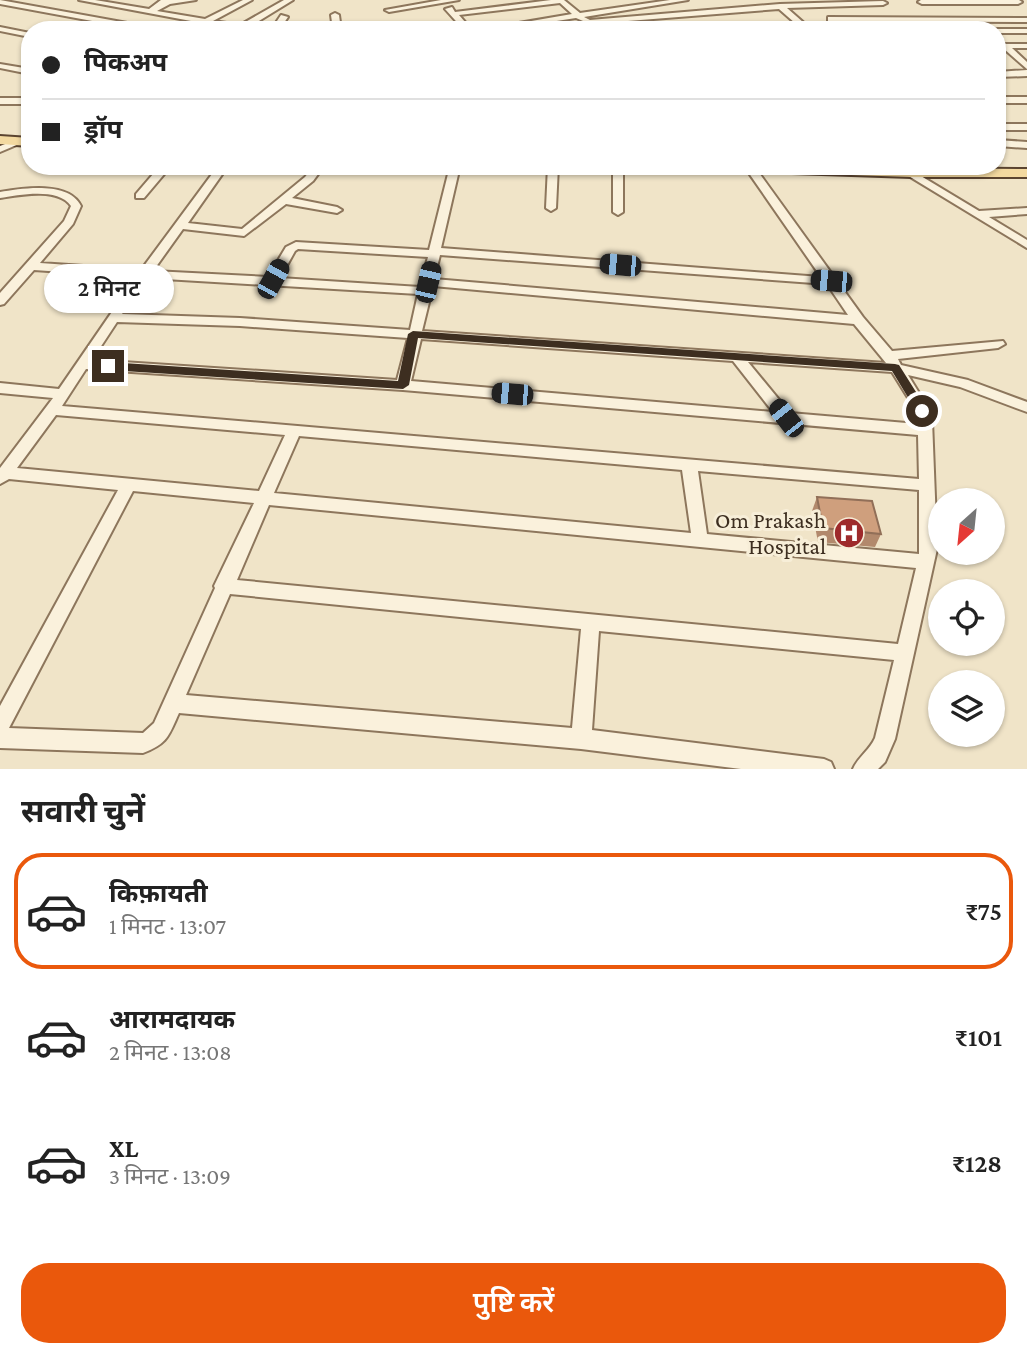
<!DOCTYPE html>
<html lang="hi">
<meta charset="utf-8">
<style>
:root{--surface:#fff;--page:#f6f6f6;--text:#222;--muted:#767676;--line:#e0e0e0;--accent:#ea580c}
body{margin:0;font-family:"Crimson Pro","Noto Sans Devanagari",serif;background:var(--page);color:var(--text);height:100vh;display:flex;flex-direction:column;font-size:26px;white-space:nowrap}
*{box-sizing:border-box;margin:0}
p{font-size:23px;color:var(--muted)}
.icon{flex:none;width:38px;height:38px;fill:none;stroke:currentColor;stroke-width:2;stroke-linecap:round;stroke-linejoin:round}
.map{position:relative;height:769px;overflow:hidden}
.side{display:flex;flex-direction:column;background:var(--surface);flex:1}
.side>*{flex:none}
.banner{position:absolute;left:21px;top:21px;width:985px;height:154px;border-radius:28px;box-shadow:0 2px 5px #0004;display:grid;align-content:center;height:154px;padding:0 21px;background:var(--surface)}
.needle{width:46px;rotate:207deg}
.controls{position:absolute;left:928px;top:488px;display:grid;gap:14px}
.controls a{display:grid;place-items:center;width:77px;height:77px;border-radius:50%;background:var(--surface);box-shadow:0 2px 5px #0004;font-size:35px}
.end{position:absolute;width:32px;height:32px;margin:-16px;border:9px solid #3d2e20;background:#fff;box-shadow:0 0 0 4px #fff}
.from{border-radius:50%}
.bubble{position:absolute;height:49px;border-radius:24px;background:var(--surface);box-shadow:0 2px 5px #0004;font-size:23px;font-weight:600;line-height:49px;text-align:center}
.car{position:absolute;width:21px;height:42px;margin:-21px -10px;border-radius:9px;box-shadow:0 0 5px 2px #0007;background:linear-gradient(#222 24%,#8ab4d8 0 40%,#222 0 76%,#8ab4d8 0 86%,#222 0)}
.banner b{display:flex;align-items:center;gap:24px;height:66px;font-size:26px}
.banner b+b{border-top:2px solid var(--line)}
.banner i{width:18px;height:18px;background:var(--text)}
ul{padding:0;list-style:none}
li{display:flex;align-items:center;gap:21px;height:116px;margin:0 14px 10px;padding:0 7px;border:4px solid transparent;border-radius:28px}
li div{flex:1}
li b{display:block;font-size:26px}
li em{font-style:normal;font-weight:600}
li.current{border-color:var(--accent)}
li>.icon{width:63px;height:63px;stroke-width:1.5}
h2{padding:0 21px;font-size:32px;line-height:84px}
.primary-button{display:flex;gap:14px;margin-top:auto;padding:14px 21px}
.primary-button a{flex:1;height:80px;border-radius:28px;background:var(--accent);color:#fff;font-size:28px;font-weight:600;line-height:80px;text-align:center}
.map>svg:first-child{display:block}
</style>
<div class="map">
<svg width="1027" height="769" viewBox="0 0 1027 769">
<rect width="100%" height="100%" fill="#f0e4c8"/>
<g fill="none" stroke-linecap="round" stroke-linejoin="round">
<!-- minor casing -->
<g stroke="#8d765c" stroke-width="4">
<path id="minor" d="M0,0L155,28L159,30H141L0,4Z
M79,0H95L149,9L161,0H196L170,4L157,11L205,19L243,0H252L213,21L240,25L284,0H293L249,27L258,30H239Z
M441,0H459L389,12L385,10Z
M551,0H564L580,13L670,0H688L584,17L590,20L780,4L883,1L887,3L883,5L787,8L812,30H803L779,9L590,24L576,18L499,30H478L572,14L560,3L459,15L472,30H464L445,9L452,7L455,12Z
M921,0H1019L1022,2L1018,4H922L918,2Z
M335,13L339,15L341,30H333L331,15Z
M281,15L288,17L279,30H271Z
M828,17L1027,18V22L831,21H828Z
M767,23V27H764L701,30Z
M0,27L30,33V37L0,31Z
M998,29H1027V33H998V30H995Z
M998,44H1027V48H1012L1027,62V69L1003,48H998Z
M0,64L30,69V74L0,68Z
M1027,70V76L998,77V72Z
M998,97H1027V103H998Z
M0,98H30V104H0Z
M998,124H1027V130H998Z
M18,139L26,141L0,152V146Z
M998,140L1027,142V148L998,146Z
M160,166H171L144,198H136V194Z
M218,166H228L188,223L242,229L305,177L314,166H324L313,181L292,198L337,207L342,210L337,213L286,204L244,236L183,229L153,271L268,277L286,247L296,242L429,250L450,166H460L441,248L821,277L744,166H754L863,317L892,351L1003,341L1005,344L998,348L898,359L901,365L968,380L1027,402V412L960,387L908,375L924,401L932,420L937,549L895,739L885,762L878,769H853C858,757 869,751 875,738L894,660L599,631L592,730L824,759L831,762L834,769H741L581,749L179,713C168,737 168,743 143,753L0,748V706L118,490L9,479L0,484V468L53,398L0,393V383L59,389L136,277L34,270L4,304L0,305V293L64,221L71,206C58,187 19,195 0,198V192C23,188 69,181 81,206L73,224L40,263L141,270ZM298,249L428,257L420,287L280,278L295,251ZM440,255L827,284L848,315L434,279ZM148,278L418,294L410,330L240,318L122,314ZM433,286L854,324L886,363L422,331ZM117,322L240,326L408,338L397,380L92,360ZM421,339L733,361L773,412L411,381ZM748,362L892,372L910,401L918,424L790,413ZM86,369L403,390L918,435L919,479L62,406ZM56,415L285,435L259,491L17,468ZM299,436L682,470L691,533L274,493ZM698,471L919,490V554L707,534ZM133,491L254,503L214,586L215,588L154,723L143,733L9,728ZM269,505L916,568L898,644L237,580ZM230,594L581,629L572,728L186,695Z
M548,166H558L556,208L551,211L546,208Z
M613,166H623V212L618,215L613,212Z
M911,170L979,211L1027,208V214L989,217L1027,240V248L907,175L906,173Z"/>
</g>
<!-- major casing -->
<g stroke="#5b4430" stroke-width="4">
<path id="major" d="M0,136L30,138V146L0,144Z
M695,166L1027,169V177H911L702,170Z"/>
</g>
<!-- minor -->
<use href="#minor" fill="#faf1dc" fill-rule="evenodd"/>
<!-- major -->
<use href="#major" fill="#f3d9a0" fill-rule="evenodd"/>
</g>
<!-- wall -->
<path fill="#b2896c" d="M817,497L881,534L875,547L818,542L812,511Z"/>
<!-- building -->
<path fill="#cf9f7d" stroke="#916f58" stroke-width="2" d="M817,497L872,501L881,534L823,528Z"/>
<!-- route -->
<path fill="#3d2e20" d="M413,331L895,364L899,365L928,411L922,415L918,414L892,371L418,338L409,385L403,389L108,370L102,366L108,362L398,381L408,334Z"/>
<!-- icons -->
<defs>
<g id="hospital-disc" transform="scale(1.575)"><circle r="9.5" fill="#9e2a2b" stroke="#f7eed8"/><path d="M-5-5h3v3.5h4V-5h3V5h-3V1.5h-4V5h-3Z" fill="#fff"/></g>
</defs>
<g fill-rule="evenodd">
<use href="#hospital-disc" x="849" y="533"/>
</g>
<g text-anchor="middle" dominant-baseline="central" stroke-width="6" stroke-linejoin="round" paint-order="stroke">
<!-- poi labels -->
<g font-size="23" fill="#3d2e20" stroke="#f7eed8" text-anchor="end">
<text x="826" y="520">Om Prakash<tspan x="826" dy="26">Hospital</tspan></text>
</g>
</g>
</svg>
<div class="controls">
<a><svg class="needle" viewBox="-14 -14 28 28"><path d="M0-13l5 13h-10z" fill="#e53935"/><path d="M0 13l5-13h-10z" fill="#767676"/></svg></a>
<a><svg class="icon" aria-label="locate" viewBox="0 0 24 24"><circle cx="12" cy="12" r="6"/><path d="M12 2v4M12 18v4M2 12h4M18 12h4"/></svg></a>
<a><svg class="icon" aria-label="layers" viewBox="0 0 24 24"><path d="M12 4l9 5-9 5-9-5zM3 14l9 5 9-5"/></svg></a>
</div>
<i class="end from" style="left:922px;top:411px"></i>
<i class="end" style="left:108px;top:366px"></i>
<div class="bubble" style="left:44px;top:264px;width:130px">2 मिनट</div>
<i class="car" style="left:620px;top:265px;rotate:275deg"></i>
<i class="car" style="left:273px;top:279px;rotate:29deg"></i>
<i class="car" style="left:831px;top:281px;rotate:275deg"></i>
<i class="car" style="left:428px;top:282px;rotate:13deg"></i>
<i class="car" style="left:512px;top:394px;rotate:275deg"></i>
<i class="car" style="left:786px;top:418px;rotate:322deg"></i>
<div class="banner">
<b><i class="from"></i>पिकअप</b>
<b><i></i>ड्रॉप</b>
</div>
</div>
<section class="side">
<h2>सवारी चुनें</h2>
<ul>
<li class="current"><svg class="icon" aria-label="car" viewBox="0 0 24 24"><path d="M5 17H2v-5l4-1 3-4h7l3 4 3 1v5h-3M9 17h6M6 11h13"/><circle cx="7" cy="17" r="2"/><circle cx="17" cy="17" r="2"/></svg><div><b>किफ़ायती</b><p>1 मिनट · 13:07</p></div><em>₹75</em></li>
<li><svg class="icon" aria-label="car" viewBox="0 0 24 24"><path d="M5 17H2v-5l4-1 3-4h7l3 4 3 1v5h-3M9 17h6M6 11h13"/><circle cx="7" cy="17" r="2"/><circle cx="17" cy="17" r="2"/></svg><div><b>आरामदायक</b><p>2 मिनट · 13:08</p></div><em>₹101</em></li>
<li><svg class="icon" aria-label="car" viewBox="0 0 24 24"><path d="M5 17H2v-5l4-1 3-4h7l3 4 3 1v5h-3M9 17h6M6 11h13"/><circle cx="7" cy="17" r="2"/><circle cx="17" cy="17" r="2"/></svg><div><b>XL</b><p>3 मिनट · 13:09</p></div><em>₹128</em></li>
</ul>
<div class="primary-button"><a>पुष्टि करें</a></div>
</section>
